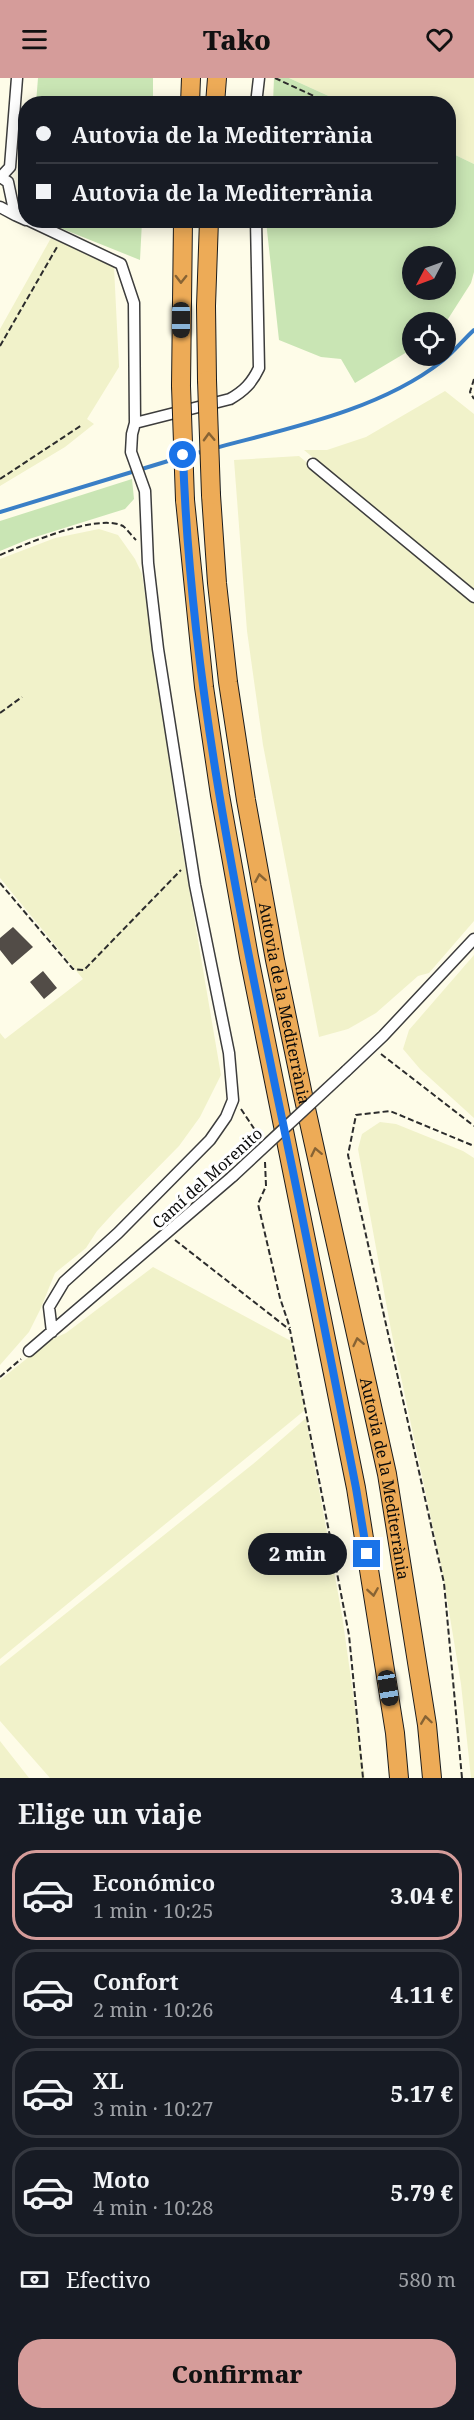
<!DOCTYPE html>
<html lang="es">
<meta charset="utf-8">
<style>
:root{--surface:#171b24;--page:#20242c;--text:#f1f3f6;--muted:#9ea1a6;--line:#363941;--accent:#d59c9a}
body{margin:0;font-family:"Noto Serif",serif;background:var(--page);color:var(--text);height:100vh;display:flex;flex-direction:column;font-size:22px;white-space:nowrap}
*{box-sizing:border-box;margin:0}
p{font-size:20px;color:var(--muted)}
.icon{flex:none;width:33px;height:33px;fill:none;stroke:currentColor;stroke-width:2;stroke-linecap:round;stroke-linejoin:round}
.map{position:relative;height:1700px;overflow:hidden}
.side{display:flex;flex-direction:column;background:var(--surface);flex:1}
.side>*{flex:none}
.guide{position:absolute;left:18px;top:18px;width:438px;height:132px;border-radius:24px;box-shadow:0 3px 15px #0003;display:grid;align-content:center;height:132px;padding:0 18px;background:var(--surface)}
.needle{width:39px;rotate:229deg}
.fabs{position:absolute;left:402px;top:168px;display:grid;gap:12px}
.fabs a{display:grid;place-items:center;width:54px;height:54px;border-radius:50%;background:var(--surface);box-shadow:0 3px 15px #0003;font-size:30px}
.end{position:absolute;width:27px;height:27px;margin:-14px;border:8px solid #1a73e8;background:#fff;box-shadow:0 0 0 3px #fff}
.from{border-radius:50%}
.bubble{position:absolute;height:42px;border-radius:21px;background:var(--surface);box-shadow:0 3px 15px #0003;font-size:20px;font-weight:800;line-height:42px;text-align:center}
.car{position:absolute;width:18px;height:36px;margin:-18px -9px;border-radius:8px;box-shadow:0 0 4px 2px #0007;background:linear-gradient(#222 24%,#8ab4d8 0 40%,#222 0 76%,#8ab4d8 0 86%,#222 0)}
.guide b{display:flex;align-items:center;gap:21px;height:57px;font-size:22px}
.guide b+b{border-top:2px solid var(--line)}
.guide i{width:15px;height:15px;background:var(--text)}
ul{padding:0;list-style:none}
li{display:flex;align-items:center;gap:18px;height:90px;margin:0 12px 9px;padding:0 6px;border:3px solid var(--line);border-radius:24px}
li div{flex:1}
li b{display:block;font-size:22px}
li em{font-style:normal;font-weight:800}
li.current{border-color:var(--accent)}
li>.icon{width:54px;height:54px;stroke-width:1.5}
h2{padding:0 18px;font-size:27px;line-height:72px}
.pay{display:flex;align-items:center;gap:15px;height:66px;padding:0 18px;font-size:22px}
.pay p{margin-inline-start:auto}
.action{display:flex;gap:12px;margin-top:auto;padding:12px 18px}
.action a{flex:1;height:69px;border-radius:24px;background:var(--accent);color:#111;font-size:24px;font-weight:800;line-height:69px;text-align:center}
header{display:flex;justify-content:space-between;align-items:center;height:78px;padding:0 18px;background:var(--accent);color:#111;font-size:27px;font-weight:800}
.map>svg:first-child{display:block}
</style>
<header><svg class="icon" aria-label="menu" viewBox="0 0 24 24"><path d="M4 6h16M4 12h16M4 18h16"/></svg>Tako<svg class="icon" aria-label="heart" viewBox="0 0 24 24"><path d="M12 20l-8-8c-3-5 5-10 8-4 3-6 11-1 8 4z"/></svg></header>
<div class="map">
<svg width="474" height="1700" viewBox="0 0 474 1700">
<rect width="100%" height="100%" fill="#fefce8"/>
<!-- farmland -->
<path fill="#f1f2ca" d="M289,0H474V86L449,74L448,26L344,25Z
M51,160L114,189L119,289L87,341L94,346L65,369L0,408V251Z
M445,313L474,336V514L304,372H327L366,359Z
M299,378L474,524V843L429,895L418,898L376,935L348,951L319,959L263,667L247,553L234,382Z
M99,451L118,457L135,481L142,496L179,751L221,997L200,1039L179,1068L117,1131L97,1153L86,1170L55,1195L40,1232L29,1254L0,1287V955L5,961L83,901L0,800V481L55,460Z
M474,877V1040L420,991L403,971L409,952Z
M380,1044L396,1046L463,1073L474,1080V1700H471L461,1606L443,1497L391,1252L358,1071L362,1056Z
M153,1189L291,1263L305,1332L0,1581V1302L50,1262L66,1255Z
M306,1340L342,1537L365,1700H50L0,1643V1588L253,1386Z
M0,1663L29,1700H0Z"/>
<!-- green -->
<path fill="#c9e5b4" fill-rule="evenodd" d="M38,0H153V25H36Z
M274,0H289L344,25H273Z
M449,74L474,86V194L471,205L448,241L444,244H412V271L355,305L341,281L321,279L279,262L266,143L448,142ZM412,178H446V212H412Z
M43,143H142L140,182Z
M132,401L134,421L125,431L29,461L0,473V443Z"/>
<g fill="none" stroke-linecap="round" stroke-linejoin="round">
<!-- stream -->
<path stroke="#3a7fc6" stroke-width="4" d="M215,370C290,350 379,332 441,284C453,275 463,262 474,252
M189,377L205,373
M0,434L178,380"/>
</g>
<!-- building -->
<path fill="#524c47" d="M13,849L33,869L12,887L0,872V860Z
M43,893L57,910L44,921L30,904Z"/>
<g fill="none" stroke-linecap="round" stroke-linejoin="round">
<!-- minor casing -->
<g stroke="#3d3d3d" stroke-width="13">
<path id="minor" d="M256,26L259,0
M0,100L10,89L17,0
M2,100L8,104L15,137L26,142
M0,129L15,137
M28,142L121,186L134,225L135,345L132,356L131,374L145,413L148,485L158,571L195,807L229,975L233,1022L226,1039L210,1062L118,1155L64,1204L49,1229L52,1254
M135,345L230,321C244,313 252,305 259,290L256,142
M313,386L474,519
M346,993L383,958L474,861
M29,1273L233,1098"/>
</g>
<!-- motorway casing -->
<g stroke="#1b1b1b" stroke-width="20">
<g id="motorway">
<path d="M190,26L191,0"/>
<path d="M215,26L217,0"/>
<path d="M207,302L206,228L209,142"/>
<path d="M181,308L183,142"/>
<path id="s1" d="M211,417L217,505L228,604L246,722L275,882L303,1017L387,1396L427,1647L432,1700"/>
<path d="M185,422L204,609L220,717L249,879L356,1410L395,1655L399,1700"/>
</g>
</g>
<!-- path -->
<path stroke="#2c2c2c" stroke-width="2" stroke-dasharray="6 3" stroke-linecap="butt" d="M275,0L331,26
M0,268L57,169
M474,301L470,314L474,321
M0,401L82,347
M0,477C26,466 97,435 123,448C127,451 132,458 136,462
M0,635L22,619
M0,805L73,891L84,892L181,792
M381,976L474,1048
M241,1031L259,1058
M265,1084L266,1108L258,1126L280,1220L290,1250
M175,1162L290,1252L349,1557L363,1700
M0,1299L21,1281
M462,1700L444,1505L348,1077L356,1037L390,1033L474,1068"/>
<!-- minor -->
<use href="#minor" stroke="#fff" stroke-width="10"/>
<!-- motorway -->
<use href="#motorway" stroke="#edab57" stroke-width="18"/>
<!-- minor-bridge casing -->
<g stroke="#3d3d3d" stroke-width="13" stroke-linecap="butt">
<path id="minor-bridge" d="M233,1098L346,993"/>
</g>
<!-- motorway-bridge casing -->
<g stroke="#1b1b1b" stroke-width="20" stroke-linecap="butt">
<path id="motorway-bridge" d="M207,302L211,417
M181,308L185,422"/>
</g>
<!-- minor-bridge -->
<use href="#minor-bridge" stroke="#fff" stroke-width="10"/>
<!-- motorway-bridge -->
<use href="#motorway-bridge" stroke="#edab57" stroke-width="18"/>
</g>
<!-- one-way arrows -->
<defs><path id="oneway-chevron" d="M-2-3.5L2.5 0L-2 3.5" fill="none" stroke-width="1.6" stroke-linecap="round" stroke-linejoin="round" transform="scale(1.5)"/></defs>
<g stroke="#876334">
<use href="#oneway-chevron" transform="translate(181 201) rotate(91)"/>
<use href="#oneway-chevron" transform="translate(209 359) rotate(-92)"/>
<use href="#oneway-chevron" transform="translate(260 800) rotate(-100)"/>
<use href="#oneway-chevron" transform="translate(316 1074) rotate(-102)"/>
<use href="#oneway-chevron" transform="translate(358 1264) rotate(-102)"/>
<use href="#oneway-chevron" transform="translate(373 1514) rotate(81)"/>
<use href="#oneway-chevron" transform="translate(426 1642) rotate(-98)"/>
</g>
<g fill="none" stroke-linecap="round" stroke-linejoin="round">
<!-- route -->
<path stroke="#1a73e8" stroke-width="8" d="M183,377C190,591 233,802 276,1012C304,1144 330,1277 356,1410L367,1476"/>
</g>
<g text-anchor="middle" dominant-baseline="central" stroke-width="6" stroke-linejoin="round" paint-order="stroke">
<!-- street labels -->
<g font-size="16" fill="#0a0a0a" stroke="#fff">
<text stroke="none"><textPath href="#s1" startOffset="514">Autovia de la Mediterrània</textPath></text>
<text transform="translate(207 1100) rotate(-42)">Camí del Morenito</text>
<text stroke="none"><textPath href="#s1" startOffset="1000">Autovia de la Mediterrània</textPath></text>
</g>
</g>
</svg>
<div class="fabs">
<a><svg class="needle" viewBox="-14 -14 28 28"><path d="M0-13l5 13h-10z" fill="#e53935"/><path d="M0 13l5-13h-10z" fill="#9ea1a6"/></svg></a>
<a><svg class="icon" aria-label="locate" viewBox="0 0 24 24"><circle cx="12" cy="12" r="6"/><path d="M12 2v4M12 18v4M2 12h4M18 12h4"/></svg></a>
</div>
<i class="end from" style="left:183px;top:377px"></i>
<i class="end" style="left:367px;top:1476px"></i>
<div class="bubble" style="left:248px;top:1455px;width:99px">2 min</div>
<i class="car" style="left:181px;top:242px;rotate:180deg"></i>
<i class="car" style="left:388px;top:1610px;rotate:171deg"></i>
<div class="guide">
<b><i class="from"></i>Autovia de la Mediterrània</b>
<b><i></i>Autovia de la Mediterrània</b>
</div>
</div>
<section class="side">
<h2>Elige un viaje</h2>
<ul>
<li class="current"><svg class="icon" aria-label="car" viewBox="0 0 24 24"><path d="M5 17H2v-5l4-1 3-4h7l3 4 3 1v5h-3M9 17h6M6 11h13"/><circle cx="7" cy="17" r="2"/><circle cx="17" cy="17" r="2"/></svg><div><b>Económico</b><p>1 min · 10:25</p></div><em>3.04 €</em></li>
<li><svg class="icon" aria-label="car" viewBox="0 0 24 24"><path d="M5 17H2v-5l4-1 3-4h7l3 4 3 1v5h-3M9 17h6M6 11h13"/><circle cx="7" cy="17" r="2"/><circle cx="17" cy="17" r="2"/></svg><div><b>Confort</b><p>2 min · 10:26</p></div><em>4.11 €</em></li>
<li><svg class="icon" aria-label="car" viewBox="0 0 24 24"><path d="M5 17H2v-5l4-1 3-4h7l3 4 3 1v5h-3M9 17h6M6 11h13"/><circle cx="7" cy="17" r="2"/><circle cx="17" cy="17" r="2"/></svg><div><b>XL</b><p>3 min · 10:27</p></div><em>5.17 €</em></li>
<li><svg class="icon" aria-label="car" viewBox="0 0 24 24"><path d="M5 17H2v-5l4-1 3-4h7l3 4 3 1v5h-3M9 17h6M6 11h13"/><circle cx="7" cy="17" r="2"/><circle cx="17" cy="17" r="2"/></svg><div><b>Moto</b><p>4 min · 10:28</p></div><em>5.79 €</em></li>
</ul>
<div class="pay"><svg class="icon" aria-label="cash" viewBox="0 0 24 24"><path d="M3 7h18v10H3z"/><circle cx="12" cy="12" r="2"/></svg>Efectivo<p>580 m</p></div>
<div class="action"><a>Confirmar</a></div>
</section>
